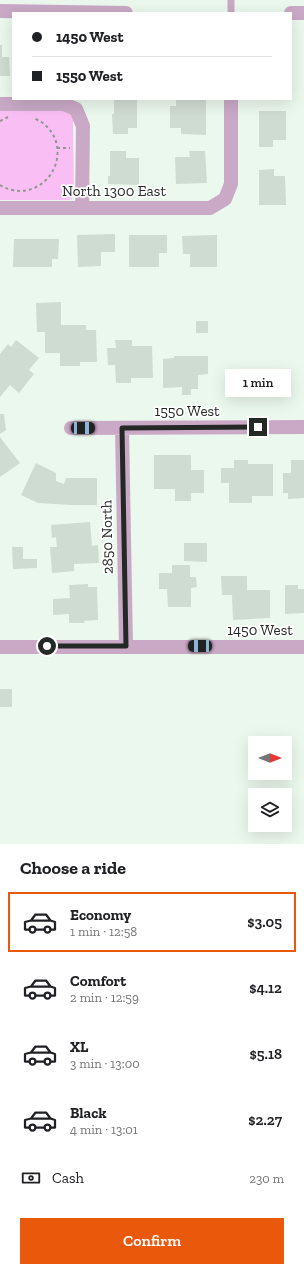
<!DOCTYPE html>
<meta charset="utf-8">
<style>
:root{--surface:#fff;--page:#f2f2f2;--text:#202124;--muted:#757577;--line:#e0e0e0;--accent:#ea580c}
body{margin:0;font-family:"Zilla Slab",serif;background:var(--page);color:var(--text);height:100vh;display:flex;flex-direction:column;font-size:15px;white-space:nowrap}
*{box-sizing:border-box;margin:0}
p{font-size:13px;color:var(--muted)}
.icon{flex:none;width:22px;height:22px;fill:none;stroke:currentColor;stroke-width:2;stroke-linecap:round;stroke-linejoin:round}
.map{position:relative;height:844px;overflow:hidden}
.sheet{display:flex;flex-direction:column;background:var(--surface);flex:1}
.sheet>*{flex:none}
.top-card{position:absolute;left:12px;top:12px;width:280px;height:88px;border-radius:0px;box-shadow:0 4px 16px #0002;display:grid;align-content:center;height:88px;padding:0 20px;background:var(--surface)}
.needle{width:26px;rotate:90deg}
.tools{position:absolute;left:248px;top:736px;display:grid;gap:8px}
.tools a{display:grid;place-items:center;width:44px;height:44px;border-radius:0px;background:var(--surface);box-shadow:0 4px 16px #0002;font-size:20px}
.end{position:absolute;width:18px;height:18px;margin:-9px;border:5px solid #242925;background:#fff;box-shadow:0 0 0 2px #fff}
.from{border-radius:50%}
.bubble{position:absolute;height:28px;border-radius:0px;background:var(--surface);box-shadow:0 4px 16px #0002;font-size:13px;font-weight:600;line-height:28px;text-align:center}
.car{position:absolute;width:12px;height:24px;margin:-12px -6px;border-radius:5px;box-shadow:0 0 3px 1px #0007;background:linear-gradient(#222 24%,#8ab4d8 0 40%,#222 0 76%,#8ab4d8 0 86%,#222 0)}
.top-card b{display:flex;align-items:center;gap:14px;height:38px;font-size:15px}
.top-card b+b{border-top:1px solid var(--line)}
.top-card i{width:10px;height:10px;background:var(--text)}
ul{padding:0;list-style:none}
li{display:flex;align-items:center;gap:12px;height:60px;margin:0 8px 6px;padding:0 12px;border:2px solid transparent;border-radius:0px}
li div{flex:1}
li b{display:block;font-size:15px}
li em{font-style:normal;font-weight:600}
li.active{border-color:var(--accent)}
li>.icon{width:36px;height:36px;stroke-width:1.5}
h2{padding:0 20px;font-size:18px;line-height:48px}
.pay{display:flex;align-items:center;gap:10px;height:44px;padding:0 20px;font-size:15px}
.pay p{margin-inline-start:auto}
.primary-button{display:flex;gap:8px;margin-top:auto;padding:8px 20px}
.primary-button a{flex:1;height:46px;border-radius:0px;background:var(--accent);color:#fff;font-size:16px;font-weight:600;line-height:46px;text-align:center}
.map>svg:first-child{display:block}
</style>
<div class="map">
<svg width="304" height="844" viewBox="0 0 304 844">
<rect width="100%" height="100%" fill="#ebf8ed"/>
<!-- green -->
<path fill="#f9bef4" d="M0,110H65L70,113L73,118L74,195L72,199L68,200H0Z"/>
<!-- building -->
<path fill="#cfdcd1" d="M0,45H2V57H9L10,76H0Z
M114,99H137V128H128V134H113L112,114H114Z
M176,99H206V135L181,134V128H170V106H176Z
M259,111H286V140H273V147H259Z
M110,151H126V158H139V185L108,184V176H110Z
M189,151H205L207,183L176,184L175,157H190Z
M274,169V176H285L286,205H259V170Z
M115,234V252H101V266L78,267L77,235Z
M129,235H167V253H159V267H129Z
M217,235V267H190V254H183L182,236Z
M14,239H59L58,259H52V267H13Z
M61,302V325H86V330H96L97,362H80V366H60V353H45V332H37L36,303Z
M196,321H208V333H196Z
M16,340L39,358L29,370L34,374L19,393L10,385L0,397V354L8,344L11,347Z
M115,340H132V346H152L153,378H131V383H116L115,365H108L107,348H116Z
M174,356H208V374L198,375V389H191V395H182V387L163,388V359L174,358Z
M0,414H4L6,430L0,434Z
M0,437L20,463L0,477Z
M154,455H191V470H204V493H191V501H175V489H154Z
M234,460H248V464H273V496H252V503H229V483H221V468H234Z
M291,460H304V498L288,499V493H283V473H291Z
M36,463L56,473V481L64,484L66,478H97V505H70L38,503L21,495Z
M90,522L92,546L98,545L99,563L74,564V571L52,573L50,547H57L56,537L52,538L51,525Z
M184,543H207V562L184,561Z
M12,547H23V559H37V568L13,569Z
M172,565H190V577H196L197,587L191,588V607H168L167,589H159V573H172Z
M221,576H247V590H270V618L233,620L232,595H222Z
M88,584V587H97L98,620L84,621L85,623H69V614L53,615V599L70,598L69,585Z
M285,585H298V589H304V613L285,614Z
M0,689H12V707H0Z"/>
<g fill="none" stroke-linecap="round" stroke-linejoin="round">
<!-- path -->
<path stroke="#8f9890" stroke-width="2" stroke-dasharray="3 3" stroke-linecap="butt" d="M0,121L8,117
M57,148H70
M0,185C6,189 14,191 20,191C55,190 71,146 44,124C41,121 37,120 34,118"/>
<!-- service -->
<path stroke="#c9a9c6" stroke-width="7" d="M231,13V0"/>
<!-- minor -->
<path stroke="#c9a9c6" stroke-width="14" d="M0,11L126,13
M291,13H304
M0,104H64L76,109L83,126L82,208
M0,208H210L225,199L231,184V99
M71,428L304,427
M122,428L126,646
M0,647H304"/>
</g>
<g fill="none" stroke-linecap="round" stroke-linejoin="round">
<!-- route -->
<path stroke="#242925" stroke-width="5" d="M47,646H126L122,428L258,427"/>
</g>
<g text-anchor="middle" dominant-baseline="central" stroke-width="3.5" stroke-linejoin="round" paint-order="stroke">
<!-- street labels -->
<g font-size="15" fill="#242925" stroke="#fff">
<text x="114" y="191">North 1300 East</text>
<text x="187" y="411">1550 West</text>
<text transform="translate(107 537) rotate(-91)">2850 North</text>
<text x="260" y="630">1450 West</text>
</g>
</g>
</svg>
<div class="tools">
<a><svg class="needle" viewBox="-14 -14 28 28"><path d="M0-13l5 13h-10z" fill="#e53935"/><path d="M0 13l5-13h-10z" fill="#757577"/></svg></a>
<a><svg class="icon" aria-label="layers" viewBox="0 0 24 24"><path d="M12 4l9 5-9 5-9-5zM3 14l9 5 9-5"/></svg></a>
</div>
<i class="end from" style="left:47px;top:646px"></i>
<i class="end" style="left:258px;top:427px"></i>
<div class="bubble" style="left:225px;top:369px;width:66px">1 min</div>
<i class="car" style="left:83px;top:428px;rotate:90deg"></i>
<i class="car" style="left:200px;top:646px;rotate:270deg"></i>
<div class="top-card">
<b><i class="from"></i>1450 West</b>
<b><i></i>1550 West</b>
</div>
</div>
<section class="sheet">
<h2>Choose a ride</h2>
<ul>
<li class="active"><svg class="icon" aria-label="car" viewBox="0 0 24 24"><path d="M5 17H2v-5l4-1 3-4h7l3 4 3 1v5h-3M9 17h6M6 11h13"/><circle cx="7" cy="17" r="2"/><circle cx="17" cy="17" r="2"/></svg><div><b>Economy</b><p>1 min · 12:58</p></div><em>$3.05</em></li>
<li><svg class="icon" aria-label="car" viewBox="0 0 24 24"><path d="M5 17H2v-5l4-1 3-4h7l3 4 3 1v5h-3M9 17h6M6 11h13"/><circle cx="7" cy="17" r="2"/><circle cx="17" cy="17" r="2"/></svg><div><b>Comfort</b><p>2 min · 12:59</p></div><em>$4.12</em></li>
<li><svg class="icon" aria-label="car" viewBox="0 0 24 24"><path d="M5 17H2v-5l4-1 3-4h7l3 4 3 1v5h-3M9 17h6M6 11h13"/><circle cx="7" cy="17" r="2"/><circle cx="17" cy="17" r="2"/></svg><div><b>XL</b><p>3 min · 13:00</p></div><em>$5.18</em></li>
<li><svg class="icon" aria-label="car" viewBox="0 0 24 24"><path d="M5 17H2v-5l4-1 3-4h7l3 4 3 1v5h-3M9 17h6M6 11h13"/><circle cx="7" cy="17" r="2"/><circle cx="17" cy="17" r="2"/></svg><div><b>Black</b><p>4 min · 13:01</p></div><em>$2.27</em></li>
</ul>
<div class="pay"><svg class="icon" aria-label="cash" viewBox="0 0 24 24"><path d="M3 7h18v10H3z"/><circle cx="12" cy="12" r="2"/></svg>Cash<p>230 m</p></div>
<div class="primary-button"><a>Confirm</a></div>
</section>
